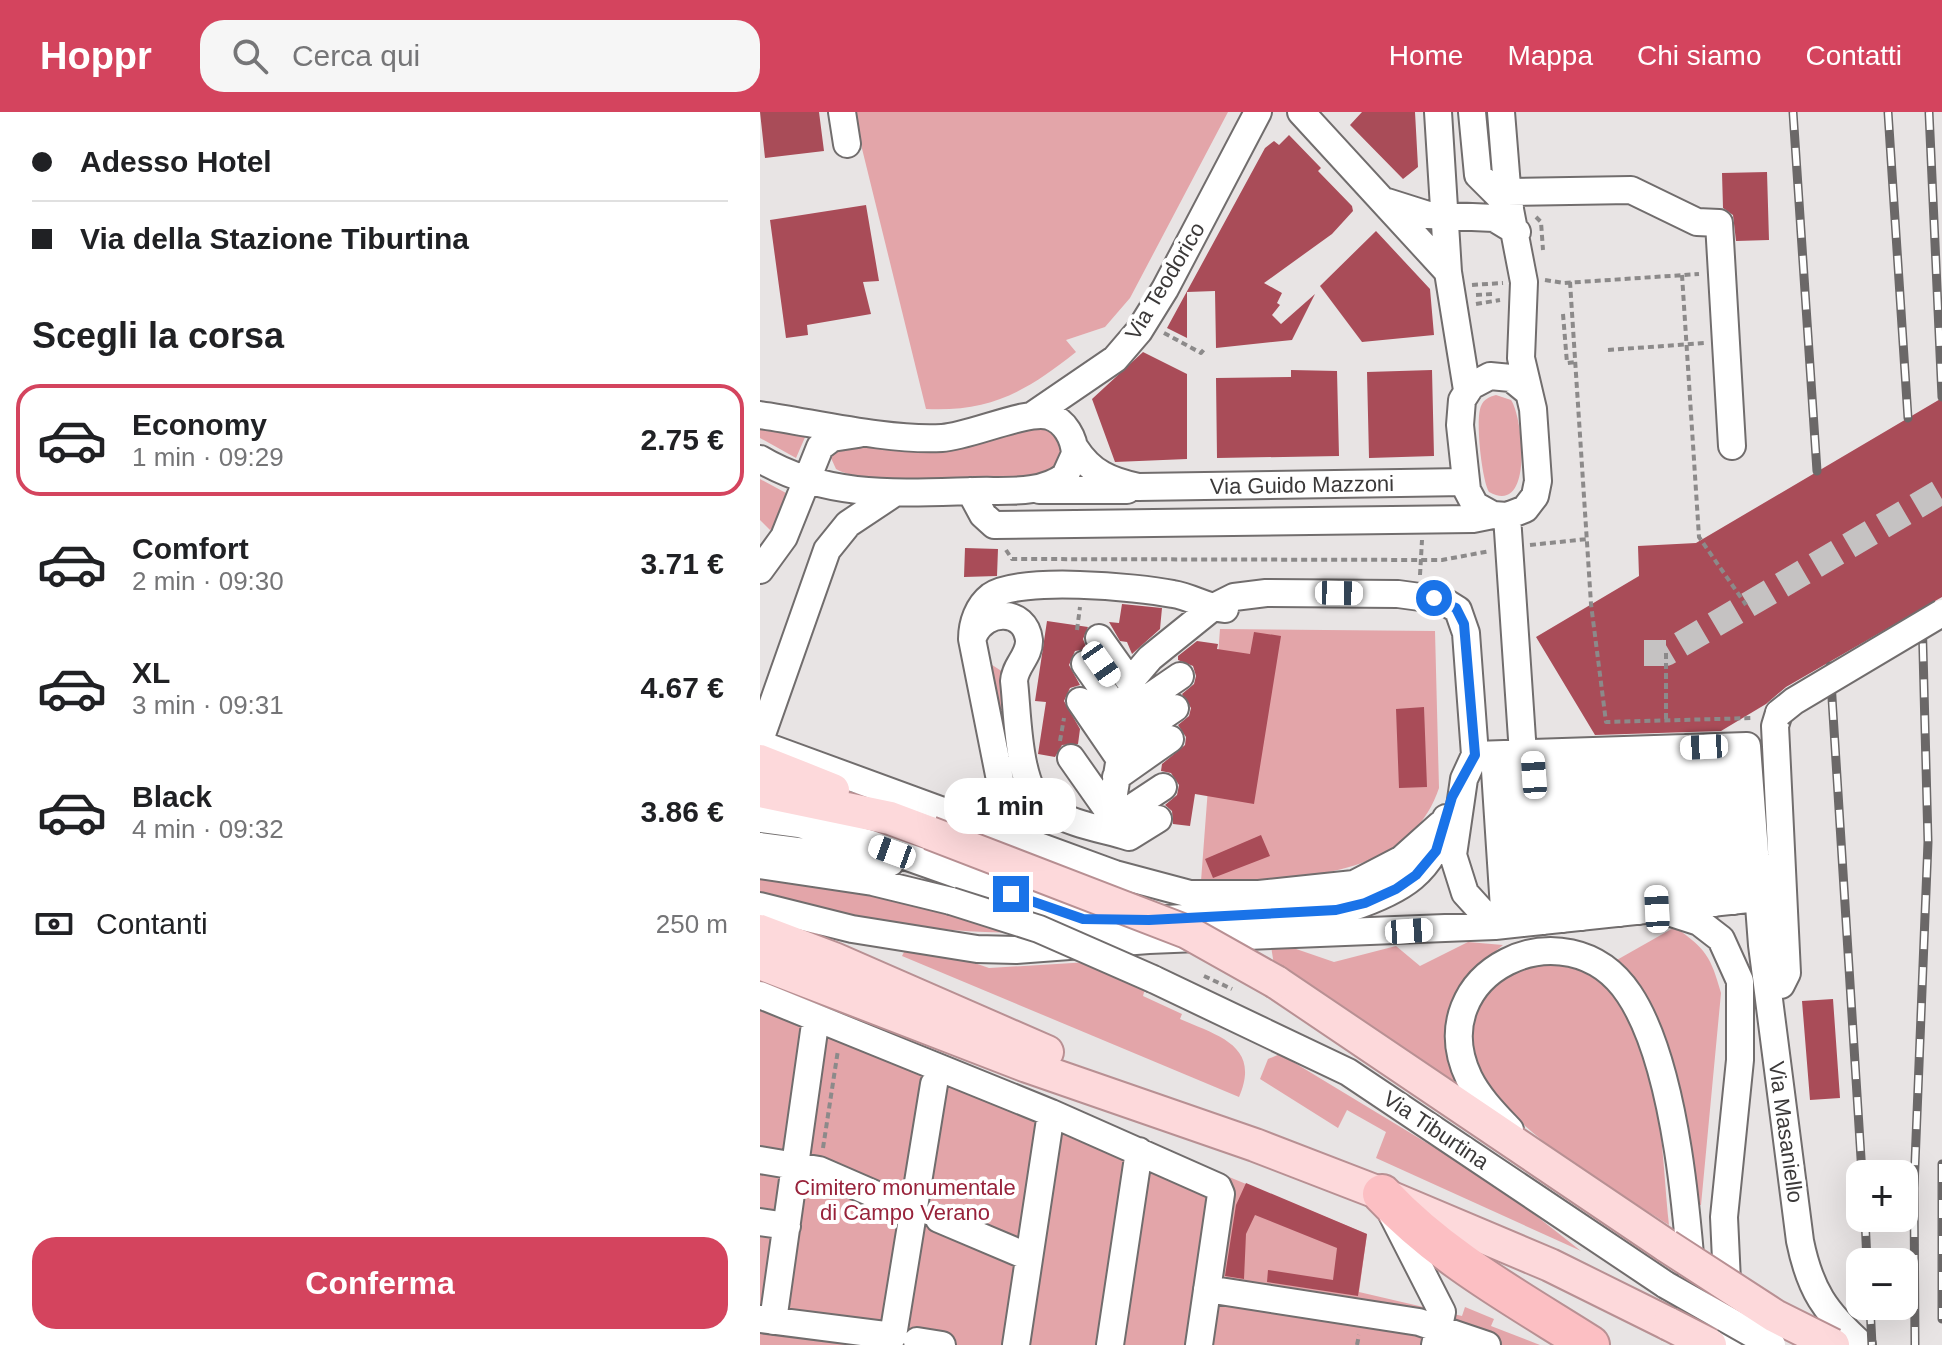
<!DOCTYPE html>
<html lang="it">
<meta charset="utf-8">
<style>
:root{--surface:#fff;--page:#f6f6f6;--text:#202124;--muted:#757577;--line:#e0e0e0;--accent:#d4445e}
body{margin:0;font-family:Helvetica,sans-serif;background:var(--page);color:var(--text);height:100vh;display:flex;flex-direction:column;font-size:30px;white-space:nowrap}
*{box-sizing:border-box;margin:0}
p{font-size:26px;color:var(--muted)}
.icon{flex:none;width:44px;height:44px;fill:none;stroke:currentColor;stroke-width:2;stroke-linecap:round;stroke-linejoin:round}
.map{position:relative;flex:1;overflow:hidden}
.drawer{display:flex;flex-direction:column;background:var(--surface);width:760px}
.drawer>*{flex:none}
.top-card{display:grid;align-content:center;height:176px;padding:0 32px;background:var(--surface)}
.buttons{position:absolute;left:1086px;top:1048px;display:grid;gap:16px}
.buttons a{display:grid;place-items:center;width:72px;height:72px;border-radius:16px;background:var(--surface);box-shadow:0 8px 32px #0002;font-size:40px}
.end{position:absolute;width:36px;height:36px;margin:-18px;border:10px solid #1a73e8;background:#fff;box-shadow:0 0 0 4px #fff}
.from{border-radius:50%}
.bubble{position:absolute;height:56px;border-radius:24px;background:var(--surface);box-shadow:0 8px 32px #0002;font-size:26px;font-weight:700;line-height:56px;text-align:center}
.car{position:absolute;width:24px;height:48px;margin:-24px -12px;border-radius:10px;box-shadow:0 0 6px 2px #0007;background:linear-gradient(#fff 24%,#345 0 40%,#fff 0 76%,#345 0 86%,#fff 0)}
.top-card b{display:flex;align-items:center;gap:28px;height:76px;font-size:30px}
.top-card b+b{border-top:2px solid var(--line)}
.top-card i{width:20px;height:20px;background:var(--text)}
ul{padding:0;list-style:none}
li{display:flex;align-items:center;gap:24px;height:112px;margin:0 16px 12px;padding:0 16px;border:4px solid transparent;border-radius:24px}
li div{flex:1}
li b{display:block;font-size:30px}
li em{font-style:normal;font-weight:700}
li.selected{border-color:var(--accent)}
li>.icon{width:72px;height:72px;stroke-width:1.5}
h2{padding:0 32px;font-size:36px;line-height:96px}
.pay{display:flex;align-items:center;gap:20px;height:88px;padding:0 32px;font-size:30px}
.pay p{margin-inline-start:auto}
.button{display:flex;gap:16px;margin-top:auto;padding:16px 32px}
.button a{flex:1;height:92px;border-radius:24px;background:var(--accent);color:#fff;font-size:32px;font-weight:700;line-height:92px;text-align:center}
header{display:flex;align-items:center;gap:48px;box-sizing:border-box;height:112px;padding:0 40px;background:var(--accent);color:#fff}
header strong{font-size:38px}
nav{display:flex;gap:44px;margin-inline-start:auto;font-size:28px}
.search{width:560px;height:72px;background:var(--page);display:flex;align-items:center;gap:20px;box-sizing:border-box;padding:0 28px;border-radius:24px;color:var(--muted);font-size:30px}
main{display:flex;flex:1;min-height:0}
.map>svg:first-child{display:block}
</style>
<header>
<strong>Hoppr</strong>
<div class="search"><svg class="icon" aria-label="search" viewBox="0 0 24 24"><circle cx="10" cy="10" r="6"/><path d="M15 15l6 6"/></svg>Cerca qui</div>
<nav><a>Home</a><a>Mappa</a><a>Chi siamo</a><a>Contatti</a></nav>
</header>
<main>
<section class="drawer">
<div class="top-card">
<b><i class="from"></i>Adesso Hotel</b>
<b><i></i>Via della Stazione Tiburtina</b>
</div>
<h2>Scegli la corsa</h2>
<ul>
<li class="selected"><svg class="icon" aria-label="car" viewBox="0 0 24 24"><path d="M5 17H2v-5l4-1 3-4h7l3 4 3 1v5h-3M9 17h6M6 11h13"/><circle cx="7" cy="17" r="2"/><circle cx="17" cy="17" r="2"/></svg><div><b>Economy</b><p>1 min · 09:29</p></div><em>2.75 €</em></li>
<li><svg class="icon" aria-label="car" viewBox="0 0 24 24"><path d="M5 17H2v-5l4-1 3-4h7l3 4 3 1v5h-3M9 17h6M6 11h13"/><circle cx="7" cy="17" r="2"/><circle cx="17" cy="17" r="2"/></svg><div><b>Comfort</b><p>2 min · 09:30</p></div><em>3.71 €</em></li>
<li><svg class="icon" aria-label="car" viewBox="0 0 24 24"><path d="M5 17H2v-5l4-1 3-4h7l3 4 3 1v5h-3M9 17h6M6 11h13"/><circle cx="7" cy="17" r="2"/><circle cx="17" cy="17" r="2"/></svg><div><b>XL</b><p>3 min · 09:31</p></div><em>4.67 €</em></li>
<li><svg class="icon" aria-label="car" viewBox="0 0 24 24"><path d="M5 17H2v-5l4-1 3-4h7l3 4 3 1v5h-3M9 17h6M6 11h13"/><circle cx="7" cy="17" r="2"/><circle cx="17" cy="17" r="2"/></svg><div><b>Black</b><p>4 min · 09:32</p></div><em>3.86 €</em></li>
</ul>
<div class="pay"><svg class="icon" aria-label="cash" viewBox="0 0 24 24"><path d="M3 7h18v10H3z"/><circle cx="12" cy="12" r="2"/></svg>Contanti<p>250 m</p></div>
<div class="button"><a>Conferma</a></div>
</section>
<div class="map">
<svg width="1182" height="1233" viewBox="0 0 1182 1233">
<rect width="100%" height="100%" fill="#e8e4e4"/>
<!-- green -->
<path fill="#e3a5a9" d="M93,0H468L370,186L345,215L306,228L316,240C267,279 231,300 166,297Z
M736,283L751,288C763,305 774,405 729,380C722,368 715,308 721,294C724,287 729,285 736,283Z
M0,314L46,323L36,346L0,326Z
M275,315C291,315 297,324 303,337L297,357L274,367C227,365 110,377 76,357L71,346L81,332L198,337Z
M0,367L26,381L15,415L10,418L0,408Z
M460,517L675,519L679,676C647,772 524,767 441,769Z
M229,551L243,560L255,659L248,664Z
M0,762L148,787L259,821C170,820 85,808 0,783Z
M915,815C946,837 951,845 961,881L941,1093L931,1094L876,873L855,849Z
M510,828L574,850L636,834L660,854L708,830L743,833C687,879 675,910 700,979L514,853Z
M146,836L200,846L229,856L329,850L386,873L383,884L422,902L420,907C459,924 501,934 479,985L142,844Z
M768,848C784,850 814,849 828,857C904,906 900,1034 909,1113C852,1075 690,991 714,909C716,901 718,887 723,881C735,868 754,858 768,848Z
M0,871L607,1122L599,1180L702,1204L705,1195L734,1207L731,1214L780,1233H0Z
M520,942L738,1074L821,1139L616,1046L626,1020L587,998L578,1016L500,967L508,947Z"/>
<!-- building -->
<path fill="#a94c58" d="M0,0H59L64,39L5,46Z
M602,0H655L658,55L643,67L590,13Z
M529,23L561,56L558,59L592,94L593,99L572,122L504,171L522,181L517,191L520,193L512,203L521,212L555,182L532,228L456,236L455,179L427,180V226L407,216L505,36L514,29L519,33Z
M1007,60L1009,128L976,129L973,103L963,96L962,61Z
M106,93L119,169L103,170L111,202L47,213L48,223L26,226L10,108Z
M616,119L670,177L674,223L602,230L560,174Z
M383,240L427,262V347L355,350L332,287Z
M531,258L577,259L579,344L457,346L456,266L531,265Z
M672,258L674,344L609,346L607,260Z
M1182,286V485L1026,575L1006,592L961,619L835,623L776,525L879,464L878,434L936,431Z
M205,436L238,437L237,464L204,465Z
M362,492L402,496L400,517L372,542L367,530L360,529L349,510L359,511Z
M287,509L328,515L323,527L327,537L315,539L309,553L320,573L310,576L304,589L320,617L318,632L302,633L295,645L278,642L286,590L275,589Z
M494,520L521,524L494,692L435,682L430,714L413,712L412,699L405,693L417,683L419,673L411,661L401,659L402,652L425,633L426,625L418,613L429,604L431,596L422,582L434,572L436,564L433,554L418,548V544L437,529L458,532L457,537L490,542Z
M664,595L667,675L639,676L636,597Z
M501,723L510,744L453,766L445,747Z
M1073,887L1080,986L1050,988L1042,889Z
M486,1071L607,1122L598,1184L507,1170L508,1158L573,1168L577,1136L495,1103L486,1122L484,1167L465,1164L476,1093Z"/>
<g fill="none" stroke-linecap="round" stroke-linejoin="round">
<!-- minor-tunnel -->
<path stroke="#c5c2c2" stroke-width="26" stroke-dasharray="26 13" stroke-linecap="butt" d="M884,541H906L1182,379"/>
<!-- minor casing -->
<g stroke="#716d6d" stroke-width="30">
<path id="minor" d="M82,0L87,32
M541,0L688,160
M678,0L688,160L707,278
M712,0L718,63L750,95
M741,0L748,87L764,170L761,246L773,297L778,369L775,384L765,397L747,404L733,403L715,393L707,378L700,313L702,288L711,274L730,264L751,266L767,279
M747,80L871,78L937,110L959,111L972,334
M627,90L668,103L734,106L757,120
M0,303C55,311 128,329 182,326C211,324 266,298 289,304C305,309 314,326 315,342L305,364C280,383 245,378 215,379C141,381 67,387 0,347
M273,303L355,247L379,219L405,177L498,0
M315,336C331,361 350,369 378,375L705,370
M279,378H367
M210,379L223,403L234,413L713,407L733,403
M747,404L763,642
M0,458L24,425L60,335L72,326L98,322
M214,523C225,497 265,496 269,528C270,544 255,553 254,569C258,602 257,679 287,697C310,712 343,717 369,725L398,707
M339,526L371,571
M325,552L365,609
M320,589L359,646
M366,601L420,564
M1019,601L1015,614L1027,861L1021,873
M0,628L67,438L88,412L133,382
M0,632L355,762L430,782H499L594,772L642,747L680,713
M361,633L415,596
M964,635L974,789
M926,636L936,793
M906,637L916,795
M868,638L879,799
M887,638L897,797
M848,639L860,801
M810,640L822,805
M830,640L840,799
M791,641L803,807
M752,642L763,811
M772,642L784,809
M715,643L987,634L1002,833L1040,1129C1050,1178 1065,1200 1102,1233
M734,643L745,812
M944,643L955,791
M311,646L351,703
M356,665L410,627
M0,707L39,712L108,731L323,807L389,808L590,796C641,779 674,761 686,706
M349,712L373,566L390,546L452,496L474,485L506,481L638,482L682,488L698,498L706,521L715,643L704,667L693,743L705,781L735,814
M341,716L403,675
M270,729L241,673L212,527C212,511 218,494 231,484C260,464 377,475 413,482C432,485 447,496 465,497
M0,734L130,751
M0,753L113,770L191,789
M0,794L92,817L217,837L256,838L389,828L735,814L998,786
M908,800L939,810L961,827L980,869V948L964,1105L970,1233
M393,867L588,960L906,1173
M0,883L291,1001L458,1075L461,1082L439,1233
M750,1018C735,1002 719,986 709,966C659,861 807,789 869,882C918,955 929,1120 935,1208
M0,1048L59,1058L151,1098
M632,1102L682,1200L675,1233
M179,1107L269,1145
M0,1110L27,1114
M447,1177L659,1210L727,1233
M0,1207L133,1224L174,972
M13,1209L54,919
M157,1229L182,1233
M256,1233L291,1001
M350,1233L379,1039"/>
</g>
<!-- major casing -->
<g stroke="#b89093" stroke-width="36">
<path id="major" d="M0,649L73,678
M0,679L130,706L170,721
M0,819L74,847L287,940
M0,851L267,954L495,1033L622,1082L790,1153L909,1212
M516,870L907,1134"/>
</g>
<!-- highway casing -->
<g stroke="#b89093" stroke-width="42">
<path id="highway" d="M622,1082C682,1146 756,1186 830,1233"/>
</g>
<!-- path -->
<path stroke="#8c8a8a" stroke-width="4" stroke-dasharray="6 4" stroke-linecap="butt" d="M776,105L781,110L783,138
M922,163L939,425L986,493
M785,168L804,171L939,162
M810,170L831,492L846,610L994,606
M712,173L743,171
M716,183L732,182
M716,192L740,188
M803,202L807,251L816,250
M404,221L441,241L446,235
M848,238L945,231
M770,433L828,427
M246,438L252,447L682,448L730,439
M660,463L662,428
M317,518L320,495
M906,541V610
M300,629L304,606
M444,864L472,877
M63,1036L78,938
M597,1233L599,1223"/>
<!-- minor -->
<use href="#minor" stroke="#fff" stroke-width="26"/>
<!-- major -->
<use href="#major" stroke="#fdd9db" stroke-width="32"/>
<!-- highway -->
<use href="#highway" stroke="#fcbfc3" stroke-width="38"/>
<!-- rail casing -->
<g stroke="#6b6868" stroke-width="9">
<path id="rail" d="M1033,0L1057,359
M1128,0L1148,306
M1169,0L1182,285
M1070,554L1102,1062
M1182,1052V1207
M1105,1106L1107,1150
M1110,1194L1112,1233
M1155,1233L1154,1076L1168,730L1162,501"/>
</g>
<!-- rail -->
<use href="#rail" stroke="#fff" stroke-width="6" stroke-dasharray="18" stroke-linecap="butt"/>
<!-- minor-bridge casing -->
<g stroke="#716d6d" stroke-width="30" stroke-linecap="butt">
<path id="minor-bridge" d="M1019,601L1034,589L1182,501
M191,789L279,817L393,867
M906,1173L1012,1233"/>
</g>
<!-- major-bridge casing -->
<g stroke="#b89093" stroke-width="36" stroke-linecap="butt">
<path id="major-bridge" d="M170,721L427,820L516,870
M907,1134L1015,1204L1073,1233
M909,1212L950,1233"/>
</g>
<!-- minor-bridge -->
<use href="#minor-bridge" stroke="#fff" stroke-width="26"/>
<!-- major-bridge -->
<use href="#major-bridge" stroke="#fdd9db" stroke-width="32"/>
</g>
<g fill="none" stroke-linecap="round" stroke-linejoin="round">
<!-- route -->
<path stroke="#1a73e8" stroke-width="10" d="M251,782L323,807L389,808L576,798L605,791L636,777L656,763L676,739L692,685L715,643L704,512L696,496L674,486"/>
</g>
<g text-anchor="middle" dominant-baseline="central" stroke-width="8" stroke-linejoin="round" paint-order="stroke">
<!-- street labels -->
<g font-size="22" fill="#3b3939" stroke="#fff">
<text transform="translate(405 169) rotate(-59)">Via Teodorico</text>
<text transform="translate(542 373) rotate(-1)">Via Guido Mazzoni</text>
<text transform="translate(676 1018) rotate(34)">Via Tiburtina</text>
<text transform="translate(1026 1020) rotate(82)">Via Masaniello</text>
</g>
<!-- park labels -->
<g font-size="22" fill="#98233b" stroke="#fff">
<text x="145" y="1075">Cimitero monumentale<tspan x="145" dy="25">di Campo Verano</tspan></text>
</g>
</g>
</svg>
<div class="buttons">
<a>+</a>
<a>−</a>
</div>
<i class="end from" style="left:674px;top:486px"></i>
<i class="end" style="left:251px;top:782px"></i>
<div class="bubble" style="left:184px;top:666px;width:132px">1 min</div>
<i class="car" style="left:579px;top:481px;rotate:91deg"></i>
<i class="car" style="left:341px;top:552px;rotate:145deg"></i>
<i class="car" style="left:944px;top:635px;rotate:267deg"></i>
<i class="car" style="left:774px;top:663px;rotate:356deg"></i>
<i class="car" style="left:132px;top:740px;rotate:290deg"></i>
<i class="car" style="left:897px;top:797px;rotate:357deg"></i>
<i class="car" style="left:649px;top:819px;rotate:86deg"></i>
</div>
</main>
